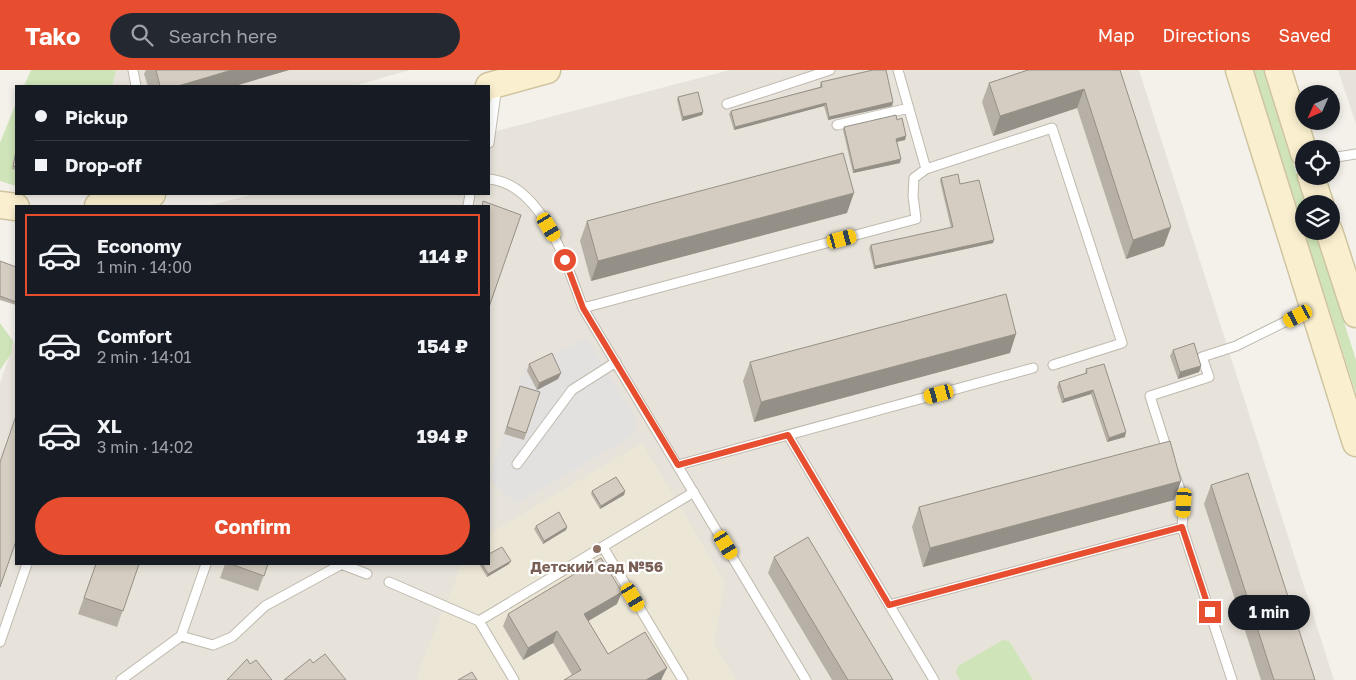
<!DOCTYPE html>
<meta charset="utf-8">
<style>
:root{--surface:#171b24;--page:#242831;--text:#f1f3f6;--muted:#9ea1a6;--line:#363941;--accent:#e64e2f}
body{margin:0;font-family:"Golos Text",sans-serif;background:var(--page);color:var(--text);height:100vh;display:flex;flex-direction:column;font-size:19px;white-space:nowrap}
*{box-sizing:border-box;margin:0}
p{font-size:16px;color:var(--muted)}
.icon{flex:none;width:28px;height:28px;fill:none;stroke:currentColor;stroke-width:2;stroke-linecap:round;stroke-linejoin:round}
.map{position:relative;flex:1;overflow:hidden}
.details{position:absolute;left:15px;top:135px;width:475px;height:360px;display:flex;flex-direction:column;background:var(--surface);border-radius:0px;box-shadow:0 2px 8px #0003}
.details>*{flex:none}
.banner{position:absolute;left:15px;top:15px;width:475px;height:110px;border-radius:0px;box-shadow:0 2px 8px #0003;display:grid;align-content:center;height:110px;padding:0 20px;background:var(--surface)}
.needle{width:32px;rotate:225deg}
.buttons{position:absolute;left:1295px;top:15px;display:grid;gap:10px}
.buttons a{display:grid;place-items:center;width:45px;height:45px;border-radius:50%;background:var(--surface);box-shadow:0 2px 8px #0003;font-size:25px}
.end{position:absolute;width:22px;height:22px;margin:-11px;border:6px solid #e64e2f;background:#fff;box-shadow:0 0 0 2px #fff}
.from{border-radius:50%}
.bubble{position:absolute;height:35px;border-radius:18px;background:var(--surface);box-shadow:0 2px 8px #0003;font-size:16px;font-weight:700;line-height:35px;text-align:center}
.car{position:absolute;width:15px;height:30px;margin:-15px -8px;border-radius:6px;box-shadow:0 0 4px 1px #0007;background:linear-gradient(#f5c518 24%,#345 0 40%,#f5c518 0 76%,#345 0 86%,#f5c518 0)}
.banner b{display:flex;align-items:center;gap:18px;height:48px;font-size:19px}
.banner b+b{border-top:1px solid var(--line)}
.banner i{width:12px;height:12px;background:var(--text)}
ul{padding:9px 0 0;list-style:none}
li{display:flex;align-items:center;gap:15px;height:82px;margin:0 10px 8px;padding:0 10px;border:2px solid transparent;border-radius:0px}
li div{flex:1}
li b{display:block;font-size:19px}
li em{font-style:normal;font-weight:700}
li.current{border-color:var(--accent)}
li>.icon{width:45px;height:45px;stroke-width:1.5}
.button{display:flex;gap:10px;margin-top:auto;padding:10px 20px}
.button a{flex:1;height:58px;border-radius:30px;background:var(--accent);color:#fff;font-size:20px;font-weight:700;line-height:58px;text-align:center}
header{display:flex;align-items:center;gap:30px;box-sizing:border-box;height:70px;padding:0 25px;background:var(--accent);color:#fff}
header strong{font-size:24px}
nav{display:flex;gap:28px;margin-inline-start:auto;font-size:18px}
.search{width:350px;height:45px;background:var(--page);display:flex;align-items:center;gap:12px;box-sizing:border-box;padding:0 18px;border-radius:28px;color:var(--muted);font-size:19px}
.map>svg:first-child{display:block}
</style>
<header>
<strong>Tako</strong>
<div class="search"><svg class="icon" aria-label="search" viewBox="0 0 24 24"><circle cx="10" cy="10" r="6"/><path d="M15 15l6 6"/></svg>Search here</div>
<nav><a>Map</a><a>Directions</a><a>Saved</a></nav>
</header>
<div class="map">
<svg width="1356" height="610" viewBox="0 0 1356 610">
<rect width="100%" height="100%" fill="#f4f1eb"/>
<!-- residential -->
<path fill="#e7e3da" d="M95,0H410L354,16H97Z
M730,0H1139L1334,610H0V313L16,267V494H489V136H207L255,124H489V63Z
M1338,0H1356V54Z"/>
<!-- education -->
<path fill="#ece6d6" d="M642,373L725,512L714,573L736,610H420L417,605L462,494H489V464Z"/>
<!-- green -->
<path fill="#cfe4b8" d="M31,0H116L112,16H24Z
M1253,0H1264L1306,134H1304V159Z
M16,33V116L0,111V73Z
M1304,161H1315L1356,290V323Z
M0,253L13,271L11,284L0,300Z
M1003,570L1009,571L1011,574L1033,610H960L956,603L958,596Z"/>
<!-- parking -->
<path fill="#e3e1df" d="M587,268L637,349L635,364L516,434L489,408L524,299Z"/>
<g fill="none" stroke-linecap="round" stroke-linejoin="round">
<!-- lane casing -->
<g stroke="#bfb9ae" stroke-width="11">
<path id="lane" d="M133,0L136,16
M898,0L926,99
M727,34L830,0
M837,55L909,38
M489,73L497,16
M1331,88L1356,84
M489,109C543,114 567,196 583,238L806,610
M468,136L470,124
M583,238L916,149L913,126L914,108L926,99L1052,58L1122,273L1053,295
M788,365L934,610
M1168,383L1150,326L1209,307L1202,287L1236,276L1311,239
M517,394L572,320L616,292
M678,395L1033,298
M1175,405L1184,431L1182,457L1232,610
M603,477L683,610
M341,494L367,504
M389,512L479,551L514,610
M889,535L1182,457
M479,551L694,422
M181,566L206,494
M0,572L27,494
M121,610L181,566L213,575L232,567L265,536L342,494"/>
</g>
<!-- secondary casing -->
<g stroke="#cfc49f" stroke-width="29">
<path id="secondary" d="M1239,0L1356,373
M1278,0L1304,83
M489,16L547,0
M1311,106L1320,134
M0,135L16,137
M98,136L152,124
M1329,161L1356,244"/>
</g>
<!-- lane -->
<use href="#lane" stroke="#fff" stroke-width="9"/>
<!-- secondary -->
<use href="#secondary" stroke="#faf0cf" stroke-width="26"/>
</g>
<!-- wall -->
<path fill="#b7b0a6" d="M146,0H289L235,16H148L144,4Z
M1120,0L1164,176L1126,189L1077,38L993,66L982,32L989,13Z
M821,12L893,32L892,36L828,50L824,36L734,60L729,44L731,41L820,17V15Z
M678,27L703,42L702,45L682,51L677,30Z
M897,50L906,66L905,70L897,72L900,93L853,103L843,60L844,57Z
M16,81V100L12,99Z
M941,108L960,114L993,173L874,199L869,178L871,175L951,158L940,111Z
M847,143L591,211L580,171L587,151Z
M0,191L16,197V235L0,230Z
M1173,280L1201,296L1199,302L1178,309L1170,286Z
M1010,283L754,352L743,311L750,292Z
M529,294L561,303L558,309L537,320L527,301Z
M1086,299L1125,367L1107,372L1091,324L1062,333L1057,317L1059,312L1085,304Z
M520,316L540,322L524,370L504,364Z
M1181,411L1174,430L923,497L912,457L919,437Z
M1211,415L1315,610H1261L1204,434Z
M592,421H625L624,425L600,439L591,424Z
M536,456L567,457L566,460L543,474L534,459Z
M774,487L893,610H832L768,503Z
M96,494H139L117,557L78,544Z
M225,494H268L258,521L220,508Z
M479,494H509L487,507Z
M617,534L588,551L608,584L662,609L661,610H565L572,605L553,573L523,590L503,556L508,544Z"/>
<!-- shaded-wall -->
<path fill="#959087" d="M232,0H289L235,16H178Z
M1084,19L1077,38L993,66L1000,46Z
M893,32L892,36L828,50L829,47Z
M826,33L824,36L734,60L735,57Z
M703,42L702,45L682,51L683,47Z
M906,66L905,70L895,72L896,69Z
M901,89L900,93L853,103L854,100Z
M854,123L847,143L591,211L598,191Z
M1171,157L1164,176L1126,189L1133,170Z
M994,170L993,173L874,199L875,196Z
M1016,264L1010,283L754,352L761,332Z
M1201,296L1199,302L1178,309L1180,302Z
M561,303L558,309L537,320L539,313Z
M1093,320L1091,324L1062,333L1064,329Z
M1126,362L1125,367L1107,372L1109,368Z
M1181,411L1174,430L923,497L930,478Z
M625,421L624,425L600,439L601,436Z
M567,457L566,460L543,474L544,471Z
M511,491L509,494L487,507L488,504Z
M622,522L617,534L580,556L584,544Z
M557,561L553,573L523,590L528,578Z
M667,598L661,610H646Z"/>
<!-- building -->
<path fill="#d5cdc1" stroke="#959087" d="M156,0H232L178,16H160Z
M873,0H886L893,32L829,47L826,33L735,57L731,41L822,17L821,12Z
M1028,0H1120L1171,157L1133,170L1084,19L1000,46L989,13Z
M698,22L703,42L683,47L678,27Z
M896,45L897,50L902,48L906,66L896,69L901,89L854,100L844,57Z
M16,81V97L13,96Z
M843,83L854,123L598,191L587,151Z
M958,104L960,114L979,110L994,170L875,196L871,175L953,157L941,108Z
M483,131L521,145L489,237V136H482Z
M0,191L16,197V232L0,226Z
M1006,224L1016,264L761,332L750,292Z
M1194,273L1201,296L1180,302L1173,280Z
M552,283L561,303L539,313L529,294Z
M1104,294L1126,362L1109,368L1093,320L1064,329L1059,312L1087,303L1086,299Z
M520,316L540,322L526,363L507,357Z
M16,346V471L0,517V392Z
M1170,371L1181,411L930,478L919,437Z
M1248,403L1315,610H1274L1211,415Z
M616,407L625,421L601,436L592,421Z
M559,442L567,457L544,471L536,456Z
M808,467L893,610H848L774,487Z
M502,477L511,491L488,504L482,494H489V484Z
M601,488L622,522L584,544L608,584L645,562L667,598L646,610H564L581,600L557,561L528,578L508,544Z
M96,494H139L123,541L84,528Z
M231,494H268L264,506Z
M325,584L346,610H284L310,589L313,593Z
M247,589L250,594L256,590L272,610H227Z
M472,602L477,610H458Z"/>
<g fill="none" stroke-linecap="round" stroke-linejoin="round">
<!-- route -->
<path stroke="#e64e2f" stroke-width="6" d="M565,190L583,238L678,395L788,365L889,535L1182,457L1210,542"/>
</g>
<!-- markers -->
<circle fill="#8d6e63" stroke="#fff" stroke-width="2" cx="597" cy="479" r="5"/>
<g text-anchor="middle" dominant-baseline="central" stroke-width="4.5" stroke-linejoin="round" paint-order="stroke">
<!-- education labels -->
<g font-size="15" font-weight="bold" fill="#785e54" stroke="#fff">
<text x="597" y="496">Детский сад №56</text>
</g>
</g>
</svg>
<div class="buttons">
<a><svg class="needle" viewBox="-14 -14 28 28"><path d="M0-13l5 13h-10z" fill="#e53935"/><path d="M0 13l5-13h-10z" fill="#9ea1a6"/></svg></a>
<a><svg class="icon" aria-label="locate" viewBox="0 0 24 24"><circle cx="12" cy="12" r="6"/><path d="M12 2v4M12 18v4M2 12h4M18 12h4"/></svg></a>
<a><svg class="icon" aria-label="layers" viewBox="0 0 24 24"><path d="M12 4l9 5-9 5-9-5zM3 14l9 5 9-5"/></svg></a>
</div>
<i class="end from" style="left:565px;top:190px"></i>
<i class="end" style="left:1210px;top:542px"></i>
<div class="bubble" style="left:1228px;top:525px;width:82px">1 min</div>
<i class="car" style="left:549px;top:157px;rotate:149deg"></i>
<i class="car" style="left:842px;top:169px;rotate:75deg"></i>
<i class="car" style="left:1298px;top:246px;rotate:243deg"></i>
<i class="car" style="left:939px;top:324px;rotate:255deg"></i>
<i class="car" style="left:1184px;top:433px;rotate:184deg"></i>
<i class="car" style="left:726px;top:475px;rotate:149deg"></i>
<i class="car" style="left:633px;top:527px;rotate:149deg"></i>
<div class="banner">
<b><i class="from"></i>Pickup</b>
<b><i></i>Drop-off</b>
</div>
<section class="details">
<ul>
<li class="current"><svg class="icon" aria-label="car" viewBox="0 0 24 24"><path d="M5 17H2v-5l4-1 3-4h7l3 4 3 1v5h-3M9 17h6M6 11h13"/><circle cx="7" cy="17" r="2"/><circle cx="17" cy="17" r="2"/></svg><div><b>Economy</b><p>1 min · 14:00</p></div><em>114 ₽</em></li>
<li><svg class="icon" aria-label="car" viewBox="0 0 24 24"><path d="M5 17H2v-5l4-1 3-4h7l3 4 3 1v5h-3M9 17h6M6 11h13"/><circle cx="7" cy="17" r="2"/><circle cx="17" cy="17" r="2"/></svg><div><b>Comfort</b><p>2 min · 14:01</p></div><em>154 ₽</em></li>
<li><svg class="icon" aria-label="car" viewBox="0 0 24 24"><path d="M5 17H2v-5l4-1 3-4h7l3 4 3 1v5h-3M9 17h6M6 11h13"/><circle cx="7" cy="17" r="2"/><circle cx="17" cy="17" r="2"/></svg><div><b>XL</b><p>3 min · 14:02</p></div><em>194 ₽</em></li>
</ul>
<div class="button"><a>Confirm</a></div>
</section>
</div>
